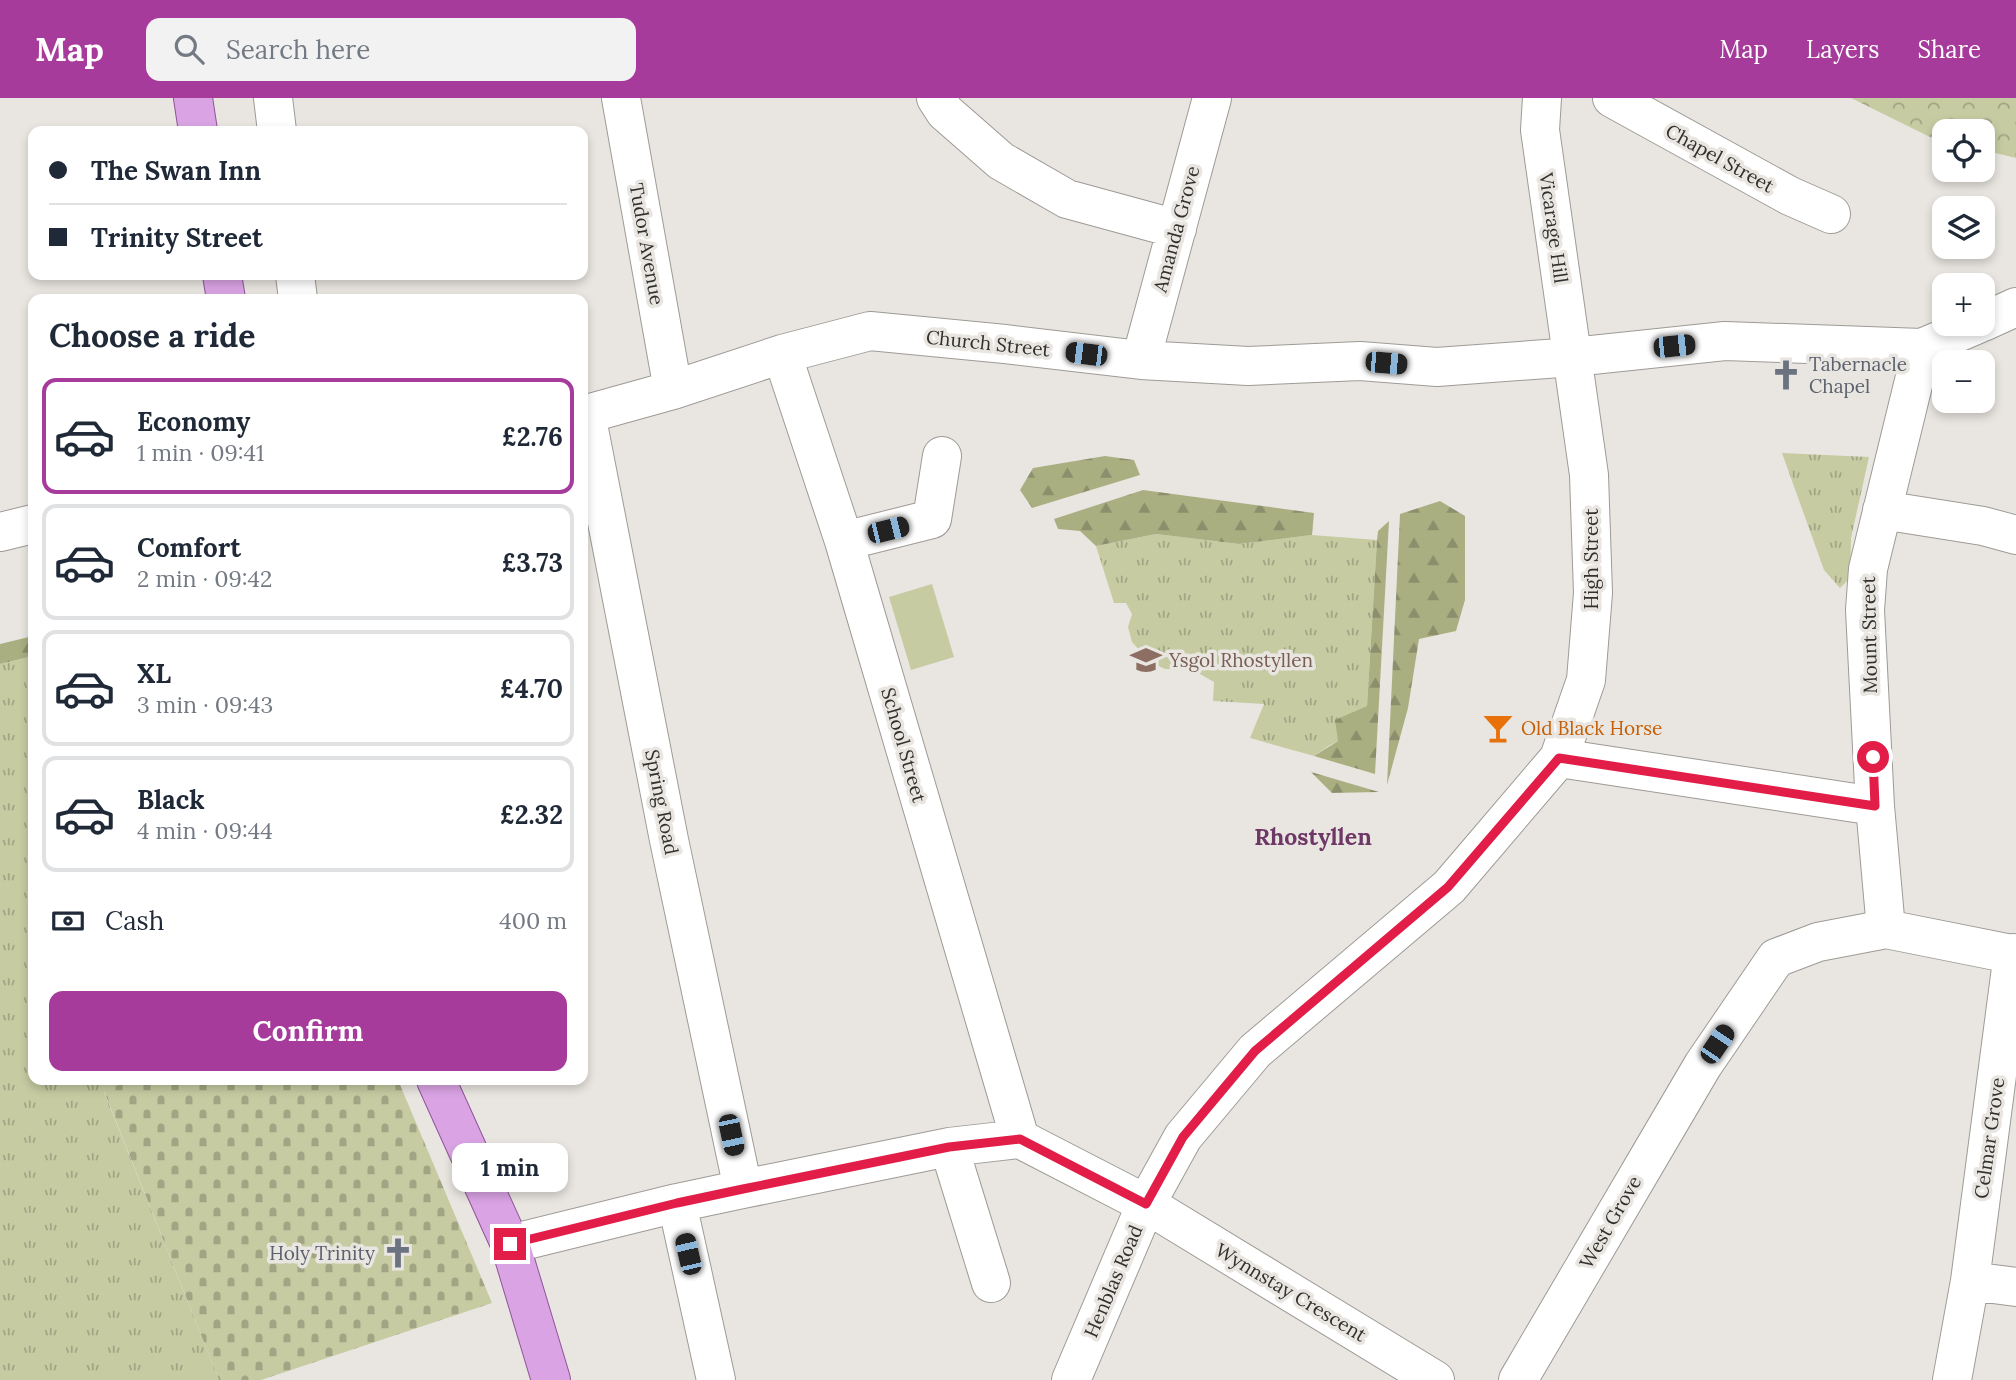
<!DOCTYPE html>
<meta charset="utf-8">
<style>
:root{--surface:#fff;--page:#f2f2f3;--text:#1f2937;--muted:#747a83;--line:#e0e1e3;--accent:#a73b9b}
body{margin:0;font-family:Lora,serif;background:var(--page);color:var(--text);height:100vh;display:flex;flex-direction:column;font-size:26px;white-space:nowrap}
*{box-sizing:border-box;margin:0}
p{font-size:23px;color:var(--muted)}
.icon{flex:none;width:38px;height:38px;fill:none;stroke:currentColor;stroke-width:2;stroke-linecap:round;stroke-linejoin:round}
.map{position:relative;flex:1;overflow:hidden}
.drawer{position:absolute;left:28px;top:196px;width:560px;height:791px;display:flex;flex-direction:column;background:var(--surface);border-radius:14px;box-shadow:0 4px 10px #0003}
.drawer>*{flex:none}
.guide{position:absolute;left:28px;top:28px;width:560px;height:154px;border-radius:14px;box-shadow:0 4px 10px #0003;display:grid;align-content:center;height:154px;padding:0 21px;background:var(--surface)}
.buttons{position:absolute;left:1932px;top:21px;display:grid;gap:14px}
.buttons a{display:grid;place-items:center;width:63px;height:63px;border-radius:14px;background:var(--surface);box-shadow:0 4px 10px #0003;font-size:35px}
.end{position:absolute;width:32px;height:32px;margin:-16px;border:9px solid #e11d48;background:#fff;box-shadow:0 0 0 4px #fff}
.from{border-radius:50%}
.bubble{position:absolute;height:49px;border-radius:14px;background:var(--surface);box-shadow:0 4px 10px #0003;font-size:23px;font-weight:800;line-height:49px;text-align:center}
.car{position:absolute;width:21px;height:42px;margin:-21px -10px;border-radius:9px;box-shadow:0 0 5px 2px #0007;background:linear-gradient(#222 24%,#8ab4d8 0 40%,#222 0 76%,#8ab4d8 0 86%,#222 0)}
.guide b{display:flex;align-items:center;gap:24px;height:66px;font-size:26px}
.guide b+b{border-top:2px solid var(--line)}
.guide i{width:18px;height:18px;background:var(--text)}
ul{padding:0;list-style:none}
li{display:flex;align-items:center;gap:21px;height:116px;margin:0 14px 10px;padding:0 7px;border:4px solid var(--line);border-radius:14px}
li div{flex:1}
li b{display:block;font-size:26px}
li em{font-style:normal;font-weight:800}
li.current{border-color:var(--accent)}
li>.icon{width:63px;height:63px;stroke-width:1.5}
h2{padding:0 21px;font-size:32px;line-height:84px}
.pay{display:flex;align-items:center;gap:18px;height:77px;padding:0 21px;font-size:26px}
.pay p{margin-inline-start:auto}
.button{display:flex;gap:14px;margin-top:auto;padding:14px 21px}
.button a{flex:1;height:80px;border-radius:14px;background:var(--accent);color:#fff;font-size:28px;font-weight:800;line-height:80px;text-align:center}
header{display:flex;align-items:center;gap:42px;box-sizing:border-box;height:98px;padding:0 35px;background:var(--accent);color:#fff}
header strong{font-size:33px}
nav{display:flex;gap:38px;margin-inline-start:auto;font-size:24px}
.search{width:490px;height:63px;background:var(--page);display:flex;align-items:center;gap:18px;box-sizing:border-box;padding:0 24px;border-radius:14px;color:var(--muted);font-size:26px}
.map>svg:first-child{display:block}
</style>
<header>
<strong>Map</strong>
<div class="search"><svg class="icon" aria-label="search" viewBox="0 0 24 24"><circle cx="10" cy="10" r="6"/><path d="M15 15l6 6"/></svg>Search here</div>
<nav><a>Map</a><a>Layers</a><a>Share</a></nav>
</header>
<div class="map">
<svg width="2016" height="1282" viewBox="0 0 2016 1282">
<defs>
<pattern id="grass-tufts" width="24" height="20" patternUnits="userSpaceOnUse" patternTransform="scale(1.75)"><rect width="24" height="20" fill="#c6cba2"/><path d="M3 7l-1-3M5 7V3M7 7l1-3M15 17l-1-3M17 17v-4M19 17l1-3" fill="none" stroke="#a1a584"/></pattern>
<pattern id="forest-firs" width="22" height="20" patternUnits="userSpaceOnUse" patternTransform="scale(1.75)"><rect width="22" height="20" fill="#aaaf82"/><path d="M5 1l3.5 6h-7zM16 11l3.5 6h-7z" fill="#8b8f6b"/></pattern>
<pattern id="cemetery-stones" width="16" height="16" patternUnits="userSpaceOnUse" patternTransform="scale(1.75)"><rect width="16" height="16" fill="#c6cba2"/><path d="M2 7V4a2 2 0 0 1 4 0v3zM10 15v-3a2 2 0 0 1 4 0v3z" fill="#a1a584"/></pattern>
<pattern id="park-crowns" width="20" height="18" patternUnits="userSpaceOnUse" patternTransform="scale(1.75)"><rect width="20" height="18" fill="#c6cba2"/><path d="M2 6a3 3 0 1 1 6 0M12 15a3 3 0 1 1 6 0" fill="none" stroke="#a1a584"/></pattern>
</defs>
<rect width="100%" height="100%" fill="#e9e6e1"/>
<!-- grass -->
<path fill="url(#grass-tufts)" d="M1782,355L1869,359L1851,440L1850,480L1840,490L1824,472Z
M1156,436L1239,446L1312,437L1377,442L1367,608L1358,613L1338,643L1330,647L1314,658L1250,640L1264,606L1213,603L1214,584L1191,571H1165L1154,566L1147,557L1141,554L1132,544L1128,529L1132,516L1126,505H1114L1096,448Z
M33,558V982H131L104,994L219,1282H0V566Z"/>
<!-- forest -->
<path fill="url(#forest-firs)" d="M1105,358L1134,362L1140,377L1032,410L1020,392L1033,370Z
M1143,392L1314,415L1312,437L1239,446L1156,436L1096,448L1080,433L1058,431L1054,421Z
M1440,403L1465,418V502L1456,533L1419,541L1408,610L1387,687L1400,416Z
M1389,423L1375,676L1314,658L1338,643L1335,622L1367,608L1377,442L1378,433Z
M33,538V558L0,566V546Z
M1311,674L1379,694L1332,695Z"/>
<!-- cemetery -->
<path fill="url(#cemetery-stones)" d="M131,982H398L492,1205L261,1282H219L104,993Z"/>
<!-- park -->
<path fill="url(#park-crowns)" d="M1851,0H2016V60L1983,52V33H1944V43L1930,39Z"/>
<!-- pitch -->
<path fill="#c6cba2" d="M932,486L954,559L911,572L889,499Z"/>
<g fill="none" stroke-linecap="round" stroke-linejoin="round">
<!-- minor casing -->
<g stroke="#9e9b96" stroke-width="40">
<path id="minor" d="M273,0L277,33
M621,0L673,292
M936,0L945,14L1001,63L1067,101L1177,131
M1612,0L1790,98L1831,116
M295,177L298,201
M1983,224L2016,209
M782,256L844,443L1020,1041
M1141,262L1212,0
M586,316L669,742L743,1091
M583,317L673,292L782,256L870,233L1005,246L1141,262L1248,268L1360,263L1437,269L1573,259L1725,243L1922,250L1978,226
M1882,412L1983,428L2016,437
M0,434L33,426
M844,443L932,421L942,358
M1559,660L1875,708
M1886,831L1875,708L1865,512L1868,471L1922,250
M949,1049L991,1185
M677,1105L716,1282
M510,1146L677,1105L743,1091L949,1049L1020,1041L1146,1106L1435,1282
M1970,1183L2016,1189
M1071,1282L1146,1106L1183,1039L1255,953L1449,789L1559,660L1586,582L1593,495L1589,377L1540,32L1542,0
M1518,1282L1703,967L1776,860L1818,844L1886,831L2016,857
M1952,1282L1970,1183L2013,855"/>
</g>
<!-- major casing -->
<g stroke="#8f5499" stroke-width="40">
<path id="major" d="M193,0L198,33
M222,177L226,201
M436,982L510,1146L551,1282"/>
</g>
<!-- minor -->
<use href="#minor" stroke="#fff" stroke-width="38"/>
<!-- major -->
<use href="#major" stroke="#daa4e4" stroke-width="38"/>
</g>
<g fill="none" stroke-linecap="round" stroke-linejoin="round">
<!-- route -->
<path stroke="#e11d48" stroke-width="9" d="M510,1146L677,1105L743,1091L949,1049L1020,1041L1146,1106L1183,1039L1255,953L1448,789L1559,660L1875,708L1873,659"/>
</g>
<!-- icons -->
<defs>
<g id="church-bare" transform="scale(2.415)"><path d="M-1.2-6h2.4v3.5h3.3v2.4h-3.3V6h-2.4V-.1h-3.3v-2.4h3.3Z" fill="#6b7280" stroke="#e9e6e1" stroke-width="2.5" paint-order="stroke"/></g>
<g id="school-bare" transform="scale(2.415)"><path d="M0-5L7-2L0 1L-7-2ZM-4 1L0 2.5L4 1V4Q0 6-4 4Z" fill="#8d6e63" stroke="#e9e6e1" stroke-width="2.5" paint-order="stroke"/></g>
<g id="bar-bare" transform="scale(2.415)"><path d="M-6-5H6L.8 .8V4.5H3.5V6h-7V4.5H-.8V.8Z" fill="#e8710a" stroke="#e9e6e1" stroke-width="2.5" paint-order="stroke"/></g>
</defs>
<g fill-rule="evenodd">
<use href="#church-bare" x="1786" y="277"/>
<use href="#school-bare" x="1146" y="562"/>
<use href="#bar-bare" x="1498" y="630"/>
<use href="#church-bare" x="398" y="1155"/>
</g>
<g text-anchor="middle" dominant-baseline="central" stroke-width="7" stroke-linejoin="round" paint-order="stroke">
<!-- street labels -->
<g font-size="19" fill="#31302e" stroke="#e9e6e1">
<text transform="translate(1720 60) rotate(29)">Chapel Street</text>
<text transform="translate(1554 130) rotate(82)">Vicarage Hill</text>
<text transform="translate(1176 131) rotate(-75)">Amanda Grove</text>
<text transform="translate(647 146) rotate(80)">Tudor Avenue</text>
<text transform="translate(988 245) rotate(6)">Church Street</text>
<text transform="translate(1591 461) rotate(-90)">High Street</text>
<text transform="translate(1869 537) rotate(-91)">Mount Street</text>
<text transform="translate(904 647) rotate(74)">School Street</text>
<text transform="translate(662 704) rotate(79)">Spring Road</text>
<text transform="translate(1989 1040) rotate(-82)">Celmar Grove</text>
<text transform="translate(1610 1124) rotate(-60)">West Grove</text>
<text transform="translate(1113 1183) rotate(-67)">Henblas Road</text>
<text transform="translate(1291 1194) rotate(31)">Wynnstay Crescent</text>
</g>
<!-- worship labels -->
<g font-size="19" fill="#5b616d" stroke="#e9e6e1" text-anchor="start">
<text x="1809" y="266">Tabernacle<tspan x="1809" dy="22">Chapel</tspan></text>
<text x="375" y="1155" text-anchor="end">Holy Trinity</text>
</g>
<!-- education labels -->
<g font-size="19" fill="#785e54" stroke="#e9e6e1" text-anchor="start">
<text x="1169" y="562">Ysgol Rhostyllen</text>
</g>
<!-- food labels -->
<g font-size="19" fill="#c56008" stroke="#e9e6e1" text-anchor="start">
<text x="1521" y="630">Old Black Horse</text>
</g>
<!-- quarter labels -->
<g font-size="23" font-weight="bold" fill="#6d3766" stroke="#e9e6e1">
<text x="1313" y="738">Rhostyllen</text>
</g>
</g>
</svg>
<div class="buttons">
<a><svg class="icon" aria-label="locate" viewBox="0 0 24 24"><circle cx="12" cy="12" r="6"/><path d="M12 2v4M12 18v4M2 12h4M18 12h4"/></svg></a>
<a><svg class="icon" aria-label="layers" viewBox="0 0 24 24"><path d="M12 4l9 5-9 5-9-5zM3 14l9 5 9-5"/></svg></a>
<a>+</a>
<a>−</a>
</div>
<i class="end from" style="left:1873px;top:659px"></i>
<i class="end" style="left:510px;top:1146px"></i>
<div class="bubble" style="left:452px;top:1045px;width:116px">1 min</div>
<i class="car" style="left:1674px;top:248px;rotate:84deg"></i>
<i class="car" style="left:1086px;top:256px;rotate:277deg"></i>
<i class="car" style="left:1386px;top:265px;rotate:95deg"></i>
<i class="car" style="left:888px;top:432px;rotate:76deg"></i>
<i class="car" style="left:1717px;top:946px;rotate:34deg"></i>
<i class="car" style="left:731px;top:1037px;rotate:168deg"></i>
<i class="car" style="left:688px;top:1156px;rotate:347deg"></i>
<div class="guide">
<b><i class="from"></i>The Swan Inn</b>
<b><i></i>Trinity Street</b>
</div>
<section class="drawer">
<h2>Choose a ride</h2>
<ul>
<li class="current"><svg class="icon" aria-label="car" viewBox="0 0 24 24"><path d="M5 17H2v-5l4-1 3-4h7l3 4 3 1v5h-3M9 17h6M6 11h13"/><circle cx="7" cy="17" r="2"/><circle cx="17" cy="17" r="2"/></svg><div><b>Economy</b><p>1 min · 09:41</p></div><em>£2.76</em></li>
<li><svg class="icon" aria-label="car" viewBox="0 0 24 24"><path d="M5 17H2v-5l4-1 3-4h7l3 4 3 1v5h-3M9 17h6M6 11h13"/><circle cx="7" cy="17" r="2"/><circle cx="17" cy="17" r="2"/></svg><div><b>Comfort</b><p>2 min · 09:42</p></div><em>£3.73</em></li>
<li><svg class="icon" aria-label="car" viewBox="0 0 24 24"><path d="M5 17H2v-5l4-1 3-4h7l3 4 3 1v5h-3M9 17h6M6 11h13"/><circle cx="7" cy="17" r="2"/><circle cx="17" cy="17" r="2"/></svg><div><b>XL</b><p>3 min · 09:43</p></div><em>£4.70</em></li>
<li><svg class="icon" aria-label="car" viewBox="0 0 24 24"><path d="M5 17H2v-5l4-1 3-4h7l3 4 3 1v5h-3M9 17h6M6 11h13"/><circle cx="7" cy="17" r="2"/><circle cx="17" cy="17" r="2"/></svg><div><b>Black</b><p>4 min · 09:44</p></div><em>£2.32</em></li>
</ul>
<div class="pay"><svg class="icon" aria-label="cash" viewBox="0 0 24 24"><path d="M3 7h18v10H3z"/><circle cx="12" cy="12" r="2"/></svg>Cash<p>400 m</p></div>
<div class="button"><a>Confirm</a></div>
</section>
</div>
